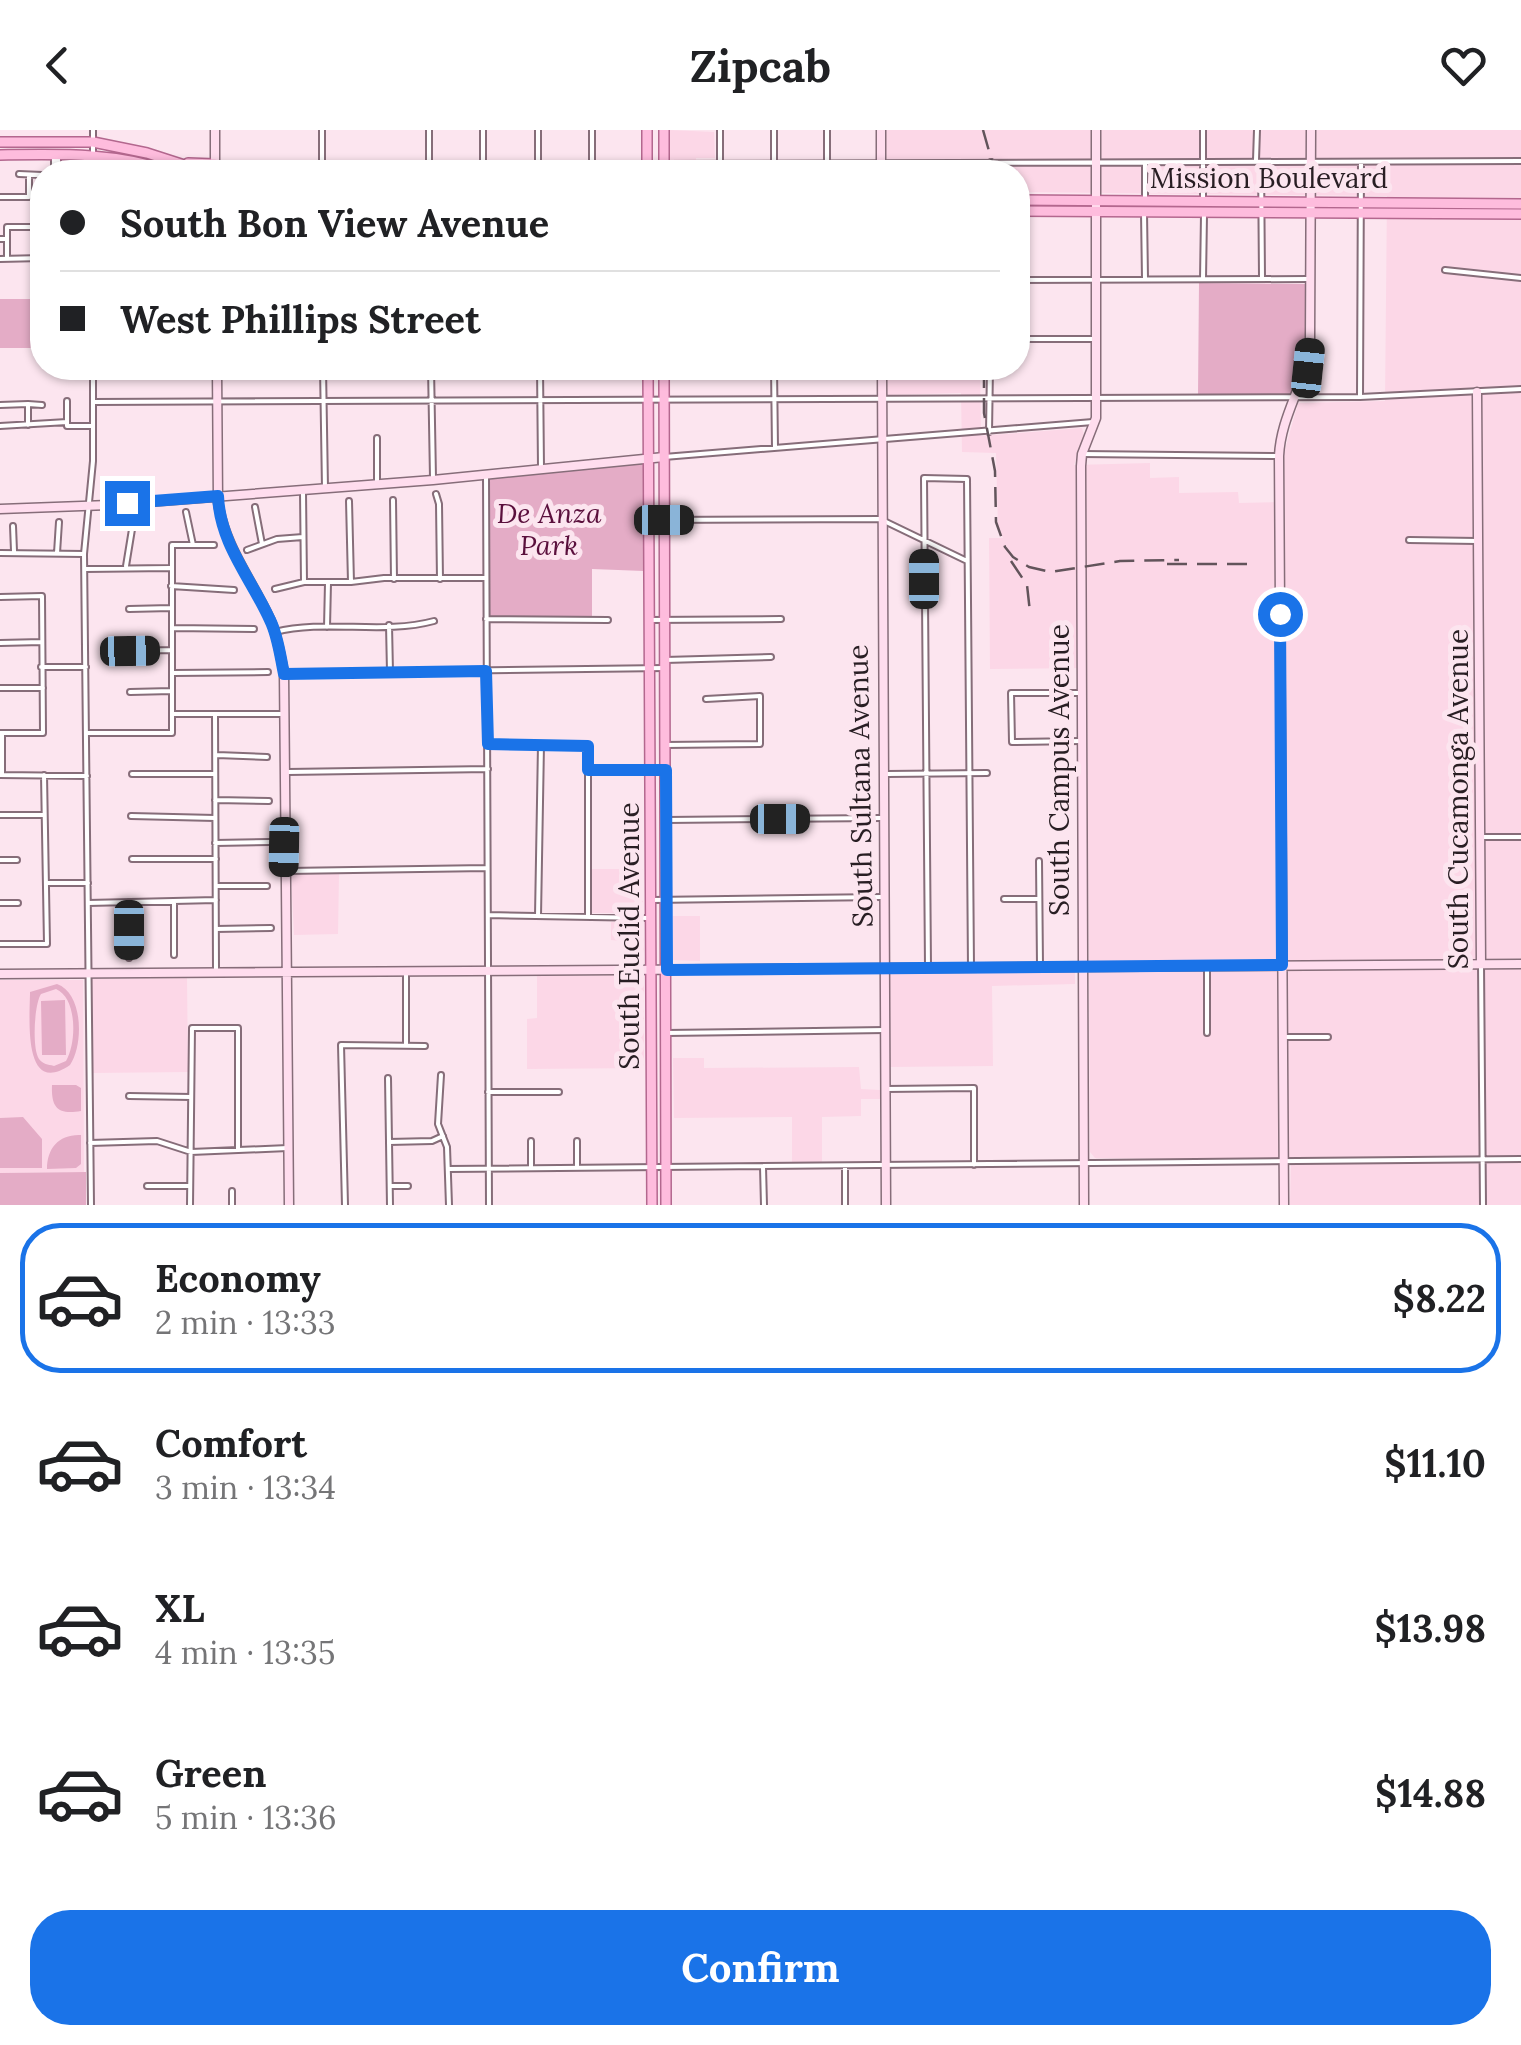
<!DOCTYPE html>
<meta charset="utf-8">
<style>
:root{--surface:#fff;--page:#f6f6f6;--text:#202124;--muted:#757577;--line:#e0e0e0;--accent:#1a73e8}
body{margin:0;font-family:Lora,serif;background:var(--page);color:var(--text);height:100vh;display:flex;flex-direction:column;font-size:38px;white-space:nowrap}
*{box-sizing:border-box;margin:0}
p{font-size:32px;color:var(--muted)}
.icon{flex:none;width:55px;height:55px;fill:none;stroke:currentColor;stroke-width:2;stroke-linecap:round;stroke-linejoin:round}
.map{position:relative;height:1075px;overflow:hidden}
.drawer{display:flex;flex-direction:column;background:var(--surface);flex:1}
.drawer>*{flex:none}
.hud{position:absolute;left:30px;top:30px;width:1000px;height:220px;border-radius:40px;box-shadow:0 2px 8px #0004;display:grid;align-content:center;height:220px;padding:0 30px;background:var(--surface)}
.end{position:absolute;width:45px;height:45px;margin:-22px;border:12px solid #1a73e8;background:#fff;box-shadow:0 0 0 5px #fff}
.from{border-radius:50%}
.car{position:absolute;width:30px;height:60px;margin:-30px -15px;border-radius:12px;box-shadow:0 0 8px 2px #0007;background:linear-gradient(#222 24%,#8ab4d8 0 40%,#222 0 76%,#8ab4d8 0 86%,#222 0)}
.hud b{display:flex;align-items:center;gap:35px;height:95px;font-size:38px}
.hud b+b{border-top:2px solid var(--line)}
.hud i{width:25px;height:25px;background:var(--text)}
ul{padding:18px 0 0;list-style:none}
li{display:flex;align-items:center;gap:30px;height:150px;margin:0 20px 15px;padding:0 10px;border:5px solid transparent;border-radius:40px}
li div{flex:1}
li b{display:block;font-size:38px}
li em{font-style:normal;font-weight:800}
li.selected{border-color:var(--accent)}
li>.icon{width:90px;height:90px;stroke-width:1.5}
.action{display:flex;gap:20px;margin-top:auto;padding:20px 30px}
.action a{flex:1;height:115px;border-radius:40px;background:var(--accent);color:#fff;font-size:40px;font-weight:800;line-height:115px;text-align:center}
header{display:flex;justify-content:space-between;align-items:center;height:130px;padding:0 30px;background:var(--surface);font-size:45px;font-weight:800}
.map>svg:first-child{display:block}
</style>
<header><svg class="icon" aria-label="back" viewBox="0 0 24 24"><path d="M15 5l-7 7 7 7"/></svg>Zipcab<svg class="icon" aria-label="heart" viewBox="0 0 24 24"><path d="M12 20l-8-8c-3-5 5-10 8-4 3-6 11-1 8 4z"/></svg></header>
<div class="map">
<svg width="1521" height="1075" viewBox="0 0 1521 1075">
<rect width="100%" height="100%" fill="#fce5ef"/>
<!-- built -->
<path fill="#fcd7e7" d="M670,0L714,2L715,28H696V42H670Z
M885,0H1521V1075H1290L1291,1030L1095,1028L1090,1022L1087,538L990,539L989,408H1003L998,397L996,323L962,322L961,263L887,265V238H980L981,306L1082,298L1084,305L1074,335L1150,333V348L1179,347V363L1238,362L1239,373L1284,372V323L1298,273L1385,271L1387,66L1018,62V42H887Z
M592,739H643V783H592Z
M339,744L338,804L294,805L291,745Z
M673,786H700V831L673,830Z
M611,792H643L644,834H622L621,811L611,810Z
M1075,842V854L992,856L993,936L890,937L889,844Z
M644,845V938L527,939V889L537,888V846Z
M187,848L188,942L93,943L92,849Z
M0,850H83L84,1042L0,1043Z
M673,928H704V938L859,937L861,959L880,960V969H861V986L822,987V1033H792V987L674,988Z"/>
<!-- green -->
<path fill="#e4acc6" fill-rule="evenodd" d="M1199,153L1307,154L1304,232L1291,264L1198,265Z
M0,169H42V218H0Z
M645,333L644,441L592,439V488L489,487V347Z
M57,854C83,863 84,914 70,935C22,968 30,886 30,862ZM56,859C77,868 77,912 66,931L54,936C47,934 44,935 39,929C32,919 34,875 41,864Z
M65,870L66,925H42L41,871Z
M52,955H76L81,958V981C58,985 51,978 52,955Z
M23,987L42,1009V1038H0V988Z
M81,1005V1034L76,1038L47,1039C47,1018 59,1004 81,1005Z
M86,1042V1075H0V1043Z"/>
<g fill="none" stroke-linecap="round" stroke-linejoin="round">
<!-- street casing -->
<g stroke="#866d79" stroke-width="8">
<path id="street" d="M93,0V42
M322,0V42
M429,0V42
M538,0V42
M720,0V33
M774,0V42
M1203,0V70
M54,24V42
M827,30V0
M1256,30L1257,0
M991,32V42
M1261,32L1262,147
M217,34H647
M483,34V0
M592,34V0
M664,34L1521,31
M58,42V27
M19,44L42,45
M0,67H29V45
M1145,68V33
M1144,83L1145,148
M0,109H7V97H42
M7,128V109
M0,129L42,128
M1445,140L1521,148
M1203,149L1204,85
M1018,150L1308,149
M1018,209H1093
M323,238L325,358
M431,238L433,348
M540,238L541,338
M774,238L775,318
M1360,267L1361,32
M93,272L1360,267L1521,259
M0,275L28,274
M67,292V296H93
M28,295V274L42,275
M0,296L67,292V271
M989,302L990,238
M377,308V353
M1082,324L1277,326
M664,327L1093,292
M486,345L489,1075
M303,362L304,452
M436,364L439,374L440,449
M393,370L394,449
M349,371L351,452
M255,377L262,414
M186,382L193,415
M652,390L880,389L967,431
M13,396L14,421
M1409,410L1477,411
M247,420L277,409L303,407
M0,423L84,424
M57,423L59,392
M126,436L134,387
M85,439L170,438
M171,456L234,460
M275,459L304,452H351L384,448H486
M0,467L42,466L43,603H0
M129,479L171,478
M486,489L608,490
M649,490L781,489
M389,495L390,542
M327,497L328,453
M173,498L254,499
M275,502C326,489 382,505 434,491
M0,513L42,512
M130,521L172,520
M665,530L771,527
M41,537H86
M173,543L268,542
M285,543L665,538
M0,558H43
M130,562L172,561
M1080,563H1011L1012,612L1081,611
M174,584H284
M215,585L216,840
M2,603V644
M87,603H172V415H214
M489,614L588,616V787
M665,615L760,614V566L706,569
M217,625L267,627
M588,640H665
M288,642L488,639
M132,644H215
M887,644L987,643
M0,645L87,646
M215,670L269,671
M0,685H44
M131,686L215,688
M666,690L881,688
M1482,707H1521
M215,713L270,712
M132,729H216
M0,730H17
M1039,731L1040,836
M287,741L487,738
M47,753H88
M217,756H267
M1004,769H1039
M652,770L882,767
M129,772V828
M0,773H18
M88,773L216,770
M488,785L647,788
M538,786L541,615
M216,799L271,798
M0,814H47L44,645
M174,825V771
M1481,834L1483,1075
M1207,836V903
M928,837L924,348L967,349L971,837
M666,903L885,900
M1282,907H1328
M406,915V842
M441,945L438,994L447,1017L449,1075
M388,948L390,1075
M886,959L974,958V1035
M488,962H559
M129,966L191,967
M531,1011V1037
M577,1011V1037
M389,1012L432,1011L443,1006
M90,1013L157,1011L191,1022L288,1018
M763,1037L764,1075
M845,1038V1075
M448,1039L1521,1029
M147,1056H190
M390,1056H408
M232,1061V1075
M91,1075L84,424L93,331V238
M190,1075L192,898H238V1020
M345,1075L341,915L425,916"/>
</g>
<!-- secondary casing -->
<g stroke="#866d79" stroke-width="11">
<path id="secondary" d="M215,0V42
M881,0V42
M217,238L218,372C225,417 251,448 270,489C278,506 280,525 284,543L289,1075
M882,238L886,1075
M1477,262L1481,834
M0,379L109,375L433,350L664,327
M0,844L1521,834
M1084,1075L1081,336L1082,324L1096,288V0
M1284,1075L1279,326C1281,284 1306,254 1310,212L1311,0"/>
</g>
<!-- primary casing -->
<g stroke="#b3678e" stroke-width="12">
<path id="primary" d="M647,0V42
M0,12H93L147,23L206,42
M0,25C60,24 116,22 173,42
M188,33L215,34
M664,42V0
M1018,70L1521,74
M1018,81L1521,84
M648,238L652,1075
M664,238L666,1075"/>
</g>
<!-- street -->
<use href="#street" stroke="#fff" stroke-width="4"/>
<!-- secondary -->
<use href="#secondary" stroke="#fde" stroke-width="8"/>
<!-- primary -->
<use href="#primary" stroke="#febcdd" stroke-width="9"/>
<!-- rail -->
<path stroke="#62545b" stroke-width="2.5" stroke-dasharray="20 10" stroke-linecap="butt" d="M983,0L995,42
M984,238V283L995,341L996,392L1005,417L1013,427L1029,437L1051,442L1120,431L1179,430
M1011,431L1027,455L1030,482
M1167,434H1249"/>
</g>
<g fill="none" stroke-linecap="round" stroke-linejoin="round">
<!-- route -->
<path stroke="#1a73e8" stroke-width="12" d="M127,373L218,366C220,414 251,448 270,490C278,506 280,525 284,544L486,541L488,614L588,616V640H666L667,840L1282,835L1280,484"/>
</g>
<g text-anchor="middle" dominant-baseline="central" stroke-width="10" stroke-linejoin="round" paint-order="stroke">
<!-- street labels -->
<g font-size="28" fill="#281e23" stroke="#fce5ef">
<text x="1269" y="48">Mission Boulevard</text>
<text transform="translate(1059 640) rotate(-90)">South Campus Avenue</text>
<text transform="translate(860 656) rotate(-91)">South Sultana Avenue</text>
<text transform="translate(1458 669) rotate(-90)">South Cucamonga Avenue</text>
<text transform="translate(629 806) rotate(-90)">South Euclid Avenue</text>
</g>
<!-- park labels -->
<g font-size="28" font-style="italic" fill="#5a0f3c" stroke="#fce5ef">
<text x="549" y="383">De Anza<tspan x="549" dy="32">Park</tspan></text>
</g>
</g>
</svg>
<i class="end from" style="left:1280px;top:484px"></i>
<i class="end" style="left:127px;top:373px"></i>
<i class="car" style="left:1308px;top:238px;rotate:6deg"></i>
<i class="car" style="left:664px;top:390px;rotate:90deg"></i>
<i class="car" style="left:924px;top:449px;rotate:0deg"></i>
<i class="car" style="left:130px;top:521px;rotate:89deg"></i>
<i class="car" style="left:780px;top:689px;rotate:90deg"></i>
<i class="car" style="left:284px;top:717px;rotate:181deg"></i>
<i class="car" style="left:129px;top:800px;rotate:180deg"></i>
<div class="hud">
<b><i class="from"></i>South Bon View Avenue</b>
<b><i></i>West Phillips Street</b>
</div>
</div>
<section class="drawer">
<ul>
<li class="selected"><svg class="icon" aria-label="car" viewBox="0 0 24 24"><path d="M5 17H2v-5l4-1 3-4h7l3 4 3 1v5h-3M9 17h6M6 11h13"/><circle cx="7" cy="17" r="2"/><circle cx="17" cy="17" r="2"/></svg><div><b>Economy</b><p>2 min · 13:33</p></div><em>$8.22</em></li>
<li><svg class="icon" aria-label="car" viewBox="0 0 24 24"><path d="M5 17H2v-5l4-1 3-4h7l3 4 3 1v5h-3M9 17h6M6 11h13"/><circle cx="7" cy="17" r="2"/><circle cx="17" cy="17" r="2"/></svg><div><b>Comfort</b><p>3 min · 13:34</p></div><em>$11.10</em></li>
<li><svg class="icon" aria-label="car" viewBox="0 0 24 24"><path d="M5 17H2v-5l4-1 3-4h7l3 4 3 1v5h-3M9 17h6M6 11h13"/><circle cx="7" cy="17" r="2"/><circle cx="17" cy="17" r="2"/></svg><div><b>XL</b><p>4 min · 13:35</p></div><em>$13.98</em></li>
<li><svg class="icon" aria-label="car" viewBox="0 0 24 24"><path d="M5 17H2v-5l4-1 3-4h7l3 4 3 1v5h-3M9 17h6M6 11h13"/><circle cx="7" cy="17" r="2"/><circle cx="17" cy="17" r="2"/></svg><div><b>Green</b><p>5 min · 13:36</p></div><em>$14.88</em></li>
</ul>
<div class="action"><a>Confirm</a></div>
</section>
